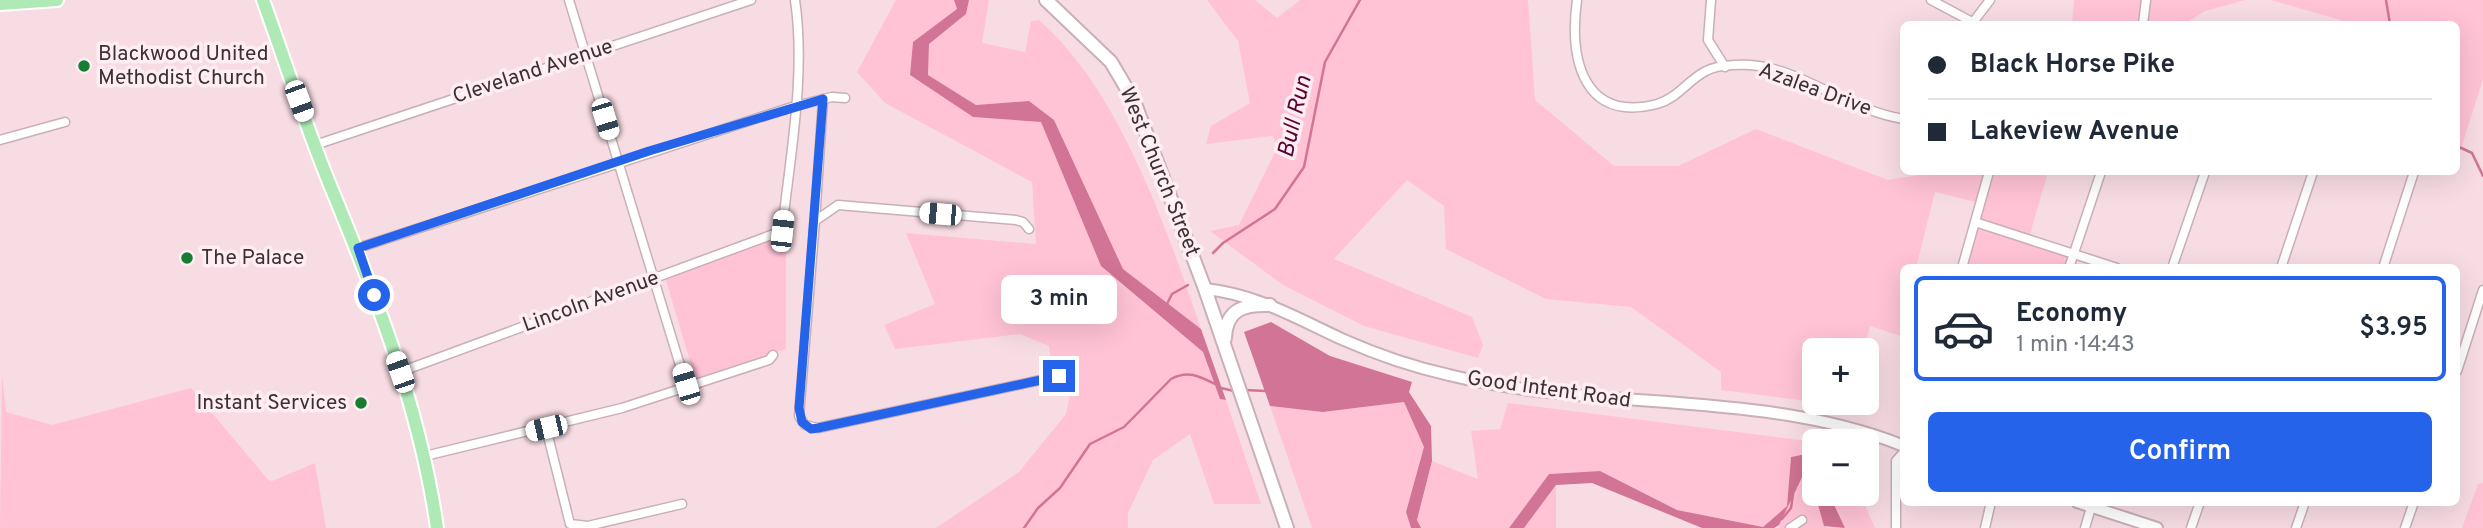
<!DOCTYPE html>
<meta charset="utf-8">
<style>
:root{--surface:#fff;--page:#f6f6f7;--text:#1f2937;--muted:#747a83;--line:#e0e1e3;--accent:#2563eb}
body{margin:0;font-family:Overpass,sans-serif;background:var(--page);color:var(--text);height:100vh;display:flex;flex-direction:column;font-size:26px;white-space:nowrap}
*{box-sizing:border-box;margin:0}
p{font-size:23px;color:var(--muted)}
.icon{flex:none;width:38px;height:38px;fill:none;stroke:currentColor;stroke-width:2;stroke-linecap:round;stroke-linejoin:round}
.map{position:relative;flex:1;overflow:hidden}
.drawer{position:absolute;left:1900px;top:264px;width:560px;height:242px;display:flex;flex-direction:column;background:var(--surface);border-radius:10px;box-shadow:0 7px 28px #0002}
.drawer>*{flex:none}
.top-card{position:absolute;left:1900px;top:21px;width:560px;height:154px;border-radius:10px;box-shadow:0 7px 28px #0002;display:grid;align-content:center;height:154px;padding:0 28px;background:var(--surface)}
.tools{position:absolute;left:1802px;top:338px;display:grid;gap:14px}
.tools a{display:grid;place-items:center;width:77px;height:77px;border-radius:10px;background:var(--surface);box-shadow:0 7px 28px #0002;font-size:35px}
.end{position:absolute;width:32px;height:32px;margin:-16px;border:9px solid #2563eb;background:#fff;box-shadow:0 0 0 4px #fff}
.from{border-radius:50%}
.bubble{position:absolute;height:49px;border-radius:10px;background:var(--surface);box-shadow:0 7px 28px #0002;font-size:23px;font-weight:600;line-height:49px;text-align:center}
.car{position:absolute;width:21px;height:42px;margin:-21px -10px;border-radius:9px;box-shadow:0 0 5px 2px #0007;background:linear-gradient(#fff 24%,#345 0 40%,#fff 0 76%,#345 0 86%,#fff 0)}
.top-card b{display:flex;align-items:center;gap:24px;height:66px;font-size:26px}
.top-card b+b{border-top:2px solid var(--line)}
.top-card i{width:18px;height:18px;background:var(--text)}
ul{padding:12px 0 0;list-style:none}
li{display:flex;align-items:center;gap:21px;height:105px;margin:0 14px 10px;padding:0 14px;border:4px solid transparent;border-radius:10px}
li div{flex:1}
li b{display:block;font-size:26px}
li em{font-style:normal;font-weight:600}
li.current{border-color:var(--accent)}
li>.icon{width:63px;height:63px;stroke-width:1.5}
.button{display:flex;gap:14px;margin-top:auto;padding:14px 28px}
.button a{flex:1;height:80px;border-radius:10px;background:var(--accent);color:#fff;font-size:28px;font-weight:600;line-height:80px;text-align:center}
.map>svg:first-child{display:block}
</style>
<div class="map">
<svg width="2483" height="528" viewBox="0 0 2483 528">
<rect width="100%" height="100%" fill="#f8dce4"/>
<!-- green -->
<path fill="#ffc3d5" d="M896,0H954L957,9L913,42L910,75L973,117L1041,122L1101,266L1203,352L1220,399L1226,400L1261,504H1214L1190,434L1153,460L1128,513V528H936L1019,472L1066,414L1075,371L1053,375L1049,346L1020,334L895,349L884,325L935,304L906,233L1036,244L1032,182L885,103L857,72Z
M969,0H989L982,43L1025,52L1031,21L1039,20C1119,89 1167,229 1201,329L1123,269L1054,120L1029,101L976,105L928,75L929,44L966,14Z
M1207,0H1255L1277,18L1300,0H1528L1535,100L1614,166H1678L1756,129L1888,180L1937,172H2048L2028,241L2073,257L2070,268L1966,267L1984,204L1935,192L1916,268H1904V337L1870,326L1864,350H1815L1807,401L1721,390V372L1631,307L1546,299L1446,249L1444,206L1407,180L1334,259L1472,317L1483,345L1478,358L1364,326L1283,285L1210,231L1239,225L1277,148L1273,136L1206,144L1211,126L1250,103L1238,41Z
M2074,0H2245L2205,11L2184,24H2072Z
M2271,0H2483V79L2460,152L2457,151V24H2354Z
M780,237H786V349L695,378L665,277Z
M2,375L6,412L52,425L191,388L270,482L315,463L326,528H0Z
M1404,402L1424,447L1406,512L1411,528H1312L1270,406L1323,412Z
M1508,403L1815,442V462L1811,453L1791,457L1787,506L1763,527L1677,510L1600,471L1549,474L1509,528H1421L1417,521L1432,461L1478,479L1471,431L1500,429Z
M1807,466L1826,528H1780L1779,525Z
M2483,483V528H2462L2478,484Z
M1556,485V528H1524Z
M1829,494H1860L1875,528H1845Z"/>
<!-- water -->
<path fill="#d27495" d="M954,0H969L966,14L929,44L928,75L976,105L1029,101L1054,120L1123,269L1201,329L1226,400L1220,399L1203,352L1101,266L1041,122L973,117L910,75L913,42L957,9Z
M1271,322L1330,356L1412,382L1409,392L1431,426L1432,461L1417,520L1421,528H1411L1406,512L1424,447L1404,402L1323,412L1270,406L1244,332Z
M1811,453L1815,462V493L1807,467L1779,525L1774,528H1702L1592,483L1556,485L1524,528H1509L1549,474L1600,471L1677,510L1763,527L1787,506L1791,457Z
M1815,494H1829L1845,528L1824,526Z"/>
<g fill="none" stroke-linecap="round" stroke-linejoin="round">
<!-- stream -->
<path stroke="#d27495" stroke-width="2.5" d="M2386,0L2390,24
M2457,146L2472,153L2483,176
M1213,253L1223,243L1275,209L1304,167L1325,62L1360,0
M1166,306L1172,294L1188,285
M1221,388L1234,391
M1245,390L1266,391
M1782,519L1791,508L1793,494
M1024,528L1038,508L1060,488L1090,444L1124,427L1171,379C1188,370 1199,376 1215,384"/>
<!-- minor casing -->
<g stroke="#c9afb6" stroke-width="11">
<path id="minor" d="M569,0L686,385
M1577,0C1569,59 1583,123 1657,104C1678,98 1688,80 1706,71C1719,64 1744,64 1759,66C1804,72 1854,112 1904,119
M1711,0L1708,40L1725,67
M1931,0L1976,24
M1974,21L1990,0
M2143,24L2146,0
M0,140L65,122
M315,145L751,0
M815,221L823,99
M1975,222L2117,268
M1029,229L1023,222L1016,220L838,205L815,221L799,416L805,425L818,428L1059,376
M358,248L795,106L832,97L845,98
M1962,268L1989,172
M2069,268L2101,172
M2172,268L2205,172
M2281,268L2313,172
M2383,268L2414,172
M2457,371L2483,290
M400,372L782,231C790,156 806,75 795,0
M546,428L570,524L588,526L682,504
M425,456L622,408L769,360L773,355
M1790,528L1802,520
M1896,528V461L1904,452
M1985,528L1991,502
M2085,528L2092,504
M2191,528L2200,502
M2296,528L2305,502
M2405,528L2414,502"/>
</g>
<!-- tertiary casing -->
<g stroke="#c9afb6" stroke-width="14">
<path id="tertiary" d="M1205,289C1256,294 1298,319 1344,340C1378,355 1413,367 1449,375C1597,412 1763,389 1904,446
M2077,502L2157,528"/>
</g>
<!-- secondary casing -->
<g stroke="#c9afb6" stroke-width="16">
<path id="secondary" d="M1046,0L1111,62L1134,101L1205,289L1287,528
M1225,338C1226,309 1244,304 1270,305"/>
</g>
<!-- primary casing -->
<g stroke="#fff" stroke-width="16">
<path id="primary" d="M263,0C285,61 305,124 330,185C376,296 420,408 437,528
M0,4L57,0"/>
</g>
<!-- minor -->
<use href="#minor" stroke="#fff" stroke-width="8"/>
<!-- tertiary -->
<use href="#tertiary" stroke="#fff" stroke-width="10"/>
<!-- secondary -->
<use href="#secondary" stroke="#fff" stroke-width="12"/>
<!-- primary -->
<use href="#primary" stroke="#afeab6" stroke-width="12"/>
</g>
<g fill="none" stroke-linecap="round" stroke-linejoin="round">
<!-- route -->
<path stroke="#2563eb" stroke-width="9" d="M374,295L358,248L649,151L823,99L799,408L802,422L811,429L818,428L1059,376"/>
</g>
<!-- markers -->
<g fill="#177d31" stroke="#feedf2" stroke-width="2.5">
<circle cx="84" cy="66" r="7"/>
<circle cx="187" cy="258" r="7"/>
<circle cx="361" cy="403" r="7"/>
</g>
<g text-anchor="middle" dominant-baseline="central" stroke-width="7" stroke-linejoin="round" paint-order="stroke">
<!-- poi labels -->
<g font-size="21" fill="#3b3033" stroke="#feedf2" text-anchor="start">
<text x="98" y="54">Blackwood United<tspan x="98" dy="24">Methodist Church</tspan></text>
<text x="201" y="258">The Palace</text>
<text x="347" y="403" text-anchor="end">Instant Services</text>
</g>
<!-- street labels -->
<g font-size="21" fill="#3b3033" stroke="#feedf2">
<text transform="translate(533 72) rotate(-18)">Cleveland Avenue</text>
<text transform="translate(1815 90) rotate(20)">Azalea Drive</text>
<text transform="translate(1159 172) rotate(68)">West Church Street</text>
<text transform="translate(591 302) rotate(-20)">Lincoln Avenue</text>
<text transform="translate(1549 390) rotate(8)">Good Intent Road</text>
</g>
<!-- water labels -->
<g font-size="23" font-style="italic" fill="#5b022e" stroke="#feedf2">
<text transform="translate(1296 117) rotate(-77)">Bull Run</text>
</g>
</g>
</svg>
<div class="tools">
<a>+</a>
<a>−</a>
</div>
<i class="end from" style="left:374px;top:295px"></i>
<i class="end" style="left:1059px;top:376px"></i>
<div class="bubble" style="left:1001px;top:275px;width:116px">3 min</div>
<i class="car" style="left:299px;top:101px;rotate:160deg"></i>
<i class="car" style="left:605px;top:119px;rotate:163deg"></i>
<i class="car" style="left:940px;top:214px;rotate:275deg"></i>
<i class="car" style="left:782px;top:231px;rotate:6deg"></i>
<i class="car" style="left:400px;top:372px;rotate:341deg"></i>
<i class="car" style="left:686px;top:384px;rotate:343deg"></i>
<i class="car" style="left:546px;top:428px;rotate:257deg"></i>
<div class="top-card">
<b><i class="from"></i>Black Horse Pike</b>
<b><i></i>Lakeview Avenue</b>
</div>
<section class="drawer">
<ul>
<li class="current"><svg class="icon" aria-label="car" viewBox="0 0 24 24"><path d="M5 17H2v-5l4-1 3-4h7l3 4 3 1v5h-3M9 17h6M6 11h13"/><circle cx="7" cy="17" r="2"/><circle cx="17" cy="17" r="2"/></svg><div><b>Economy</b><p>1 min · 14:43</p></div><em>$3.95</em></li>
</ul>
<div class="button"><a>Confirm</a></div>
</section>
</div>
